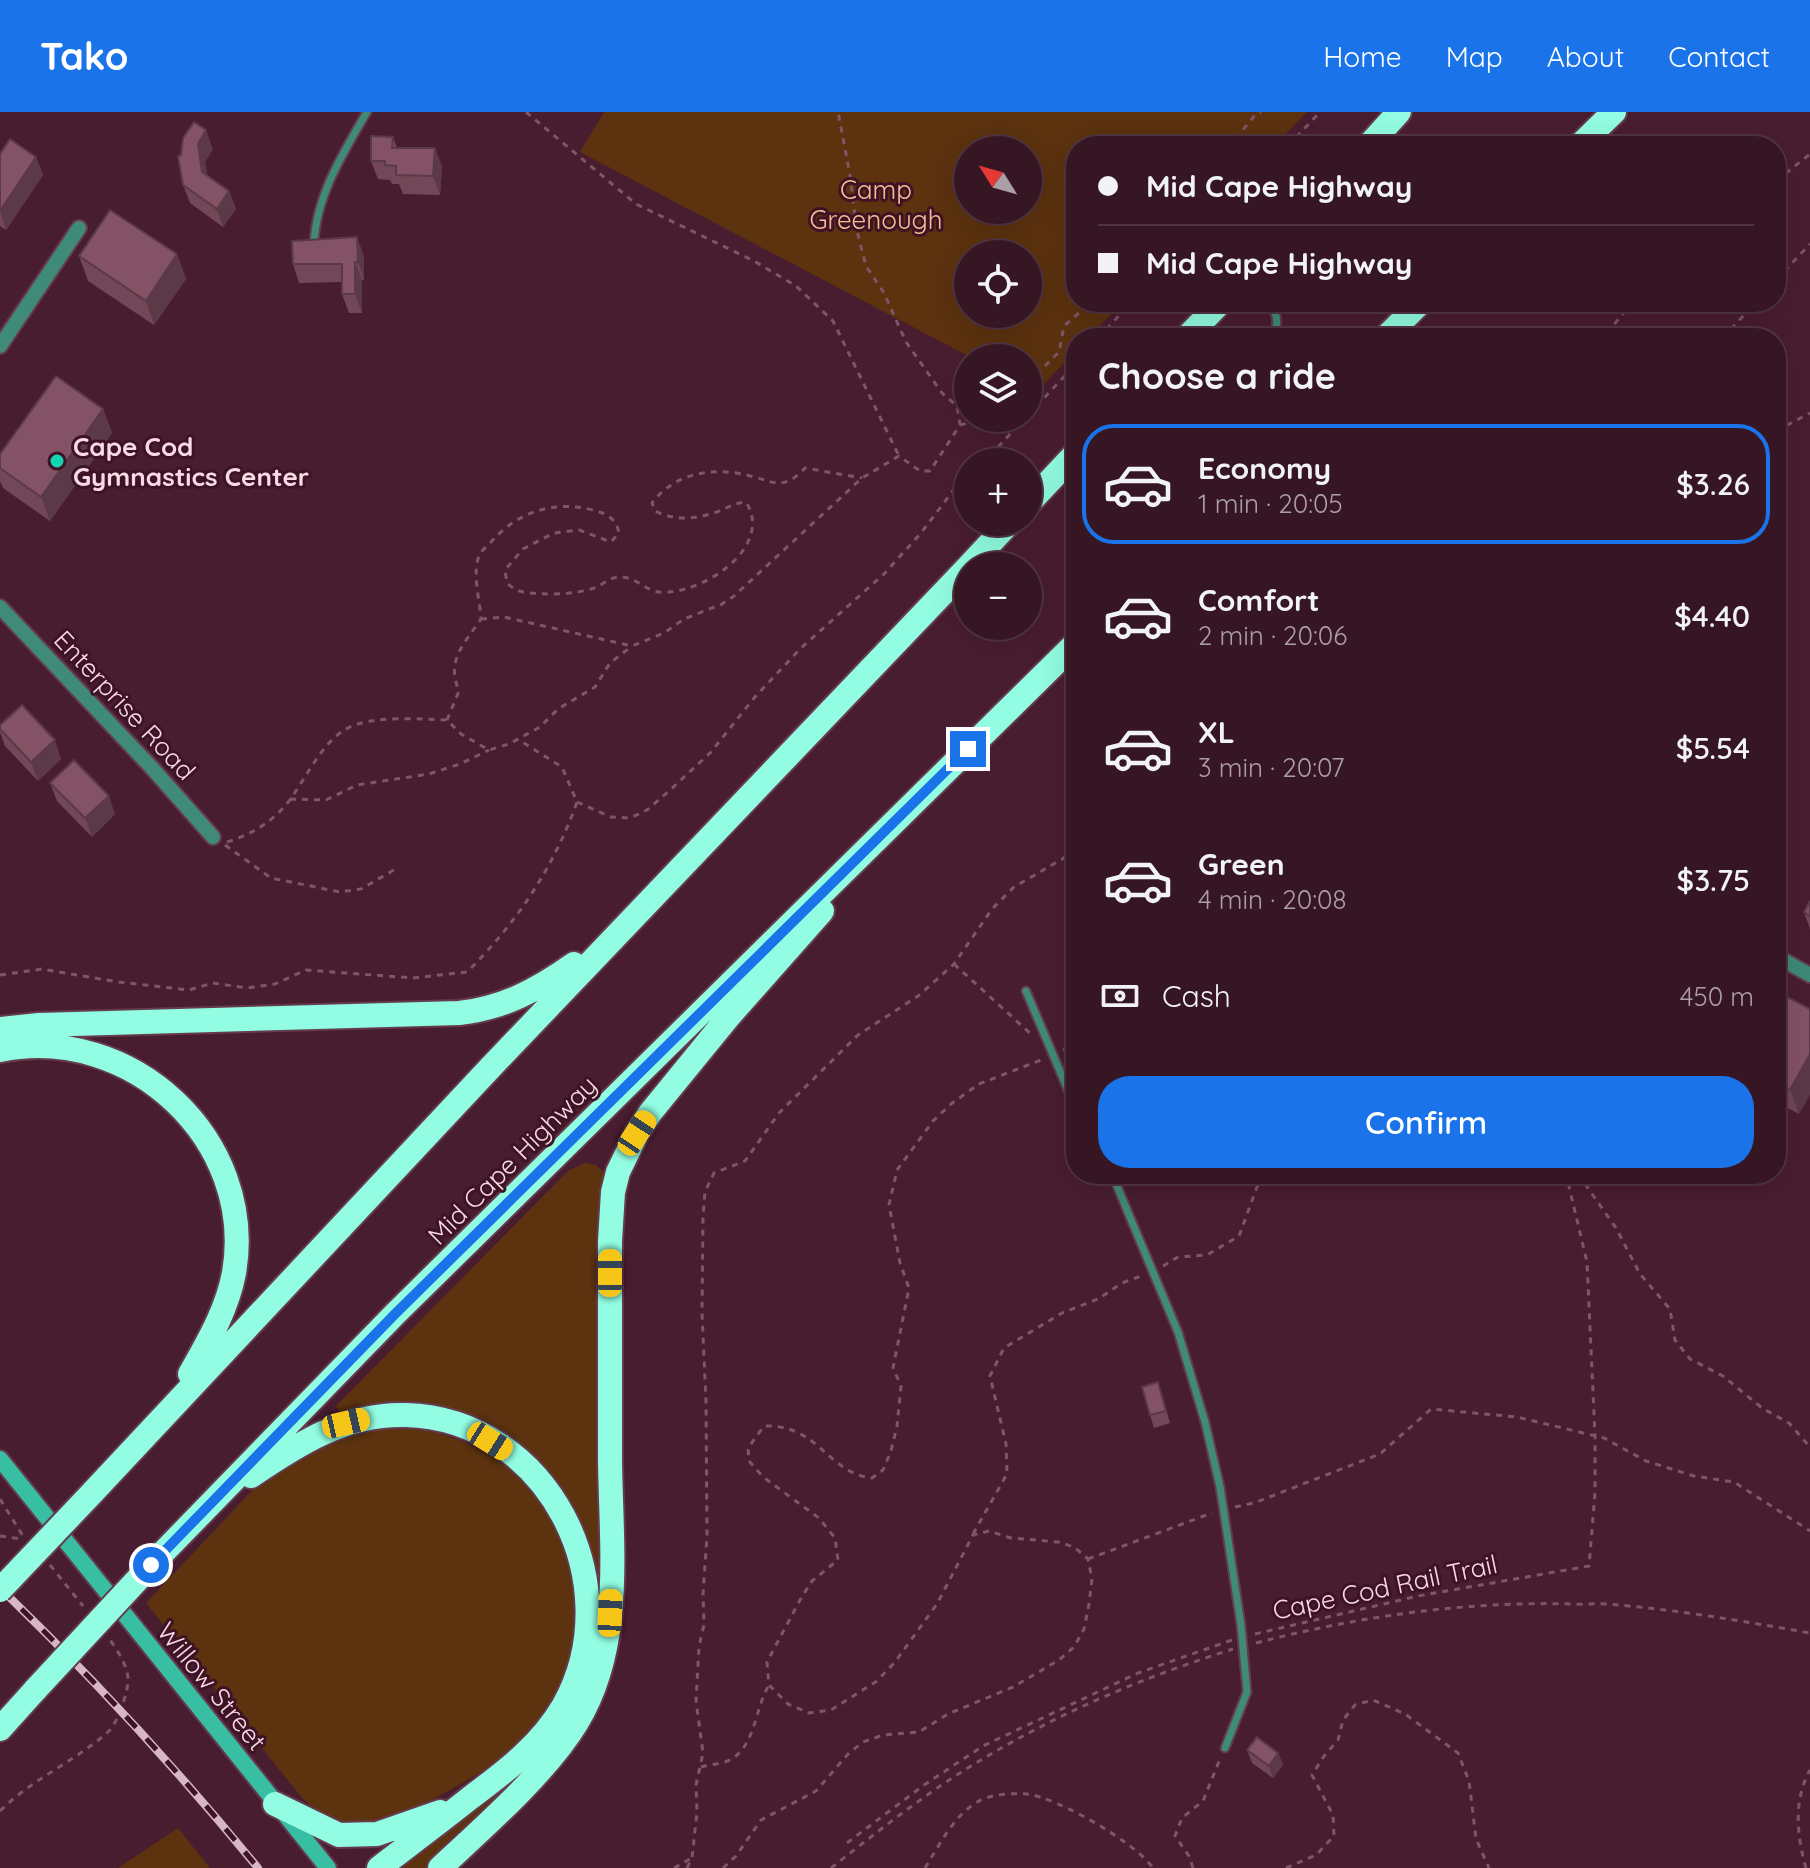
<!DOCTYPE html>
<meta charset="utf-8">
<style>
:root{--surface:#371624;--page:#422331;--text:#f1f3f6;--muted:#aa9fa6;--line:#513541;--accent:#1a73e8}
body{margin:0;font-family:Quicksand,sans-serif;background:var(--page);color:var(--text);height:100vh;display:flex;flex-direction:column;font-size:30px;white-space:nowrap}
*{box-sizing:border-box;margin:0}
p{font-size:26px;color:var(--muted)}
.icon{flex:none;width:44px;height:44px;fill:none;stroke:currentColor;stroke-width:2;stroke-linecap:round;stroke-linejoin:round}
.map{position:relative;flex:1;overflow:hidden}
.sheet{position:absolute;left:1066px;top:216px;width:720px;height:856px;display:flex;flex-direction:column;background:var(--surface);border-radius:32px;box-shadow:0 8px 32px #0002,0 0 0 2px var(--line)}
.sheet>*{flex:none}
.banner{position:absolute;left:1066px;top:24px;width:720px;height:176px;border-radius:32px;box-shadow:0 8px 32px #0002,0 0 0 2px var(--line);display:grid;align-content:center;height:176px;padding:0 32px;background:var(--surface)}
.needle{width:52px;rotate:307deg}
.fabs{position:absolute;left:954px;top:24px;display:grid;gap:16px}
.fabs a{display:grid;place-items:center;width:88px;height:88px;border-radius:50%;background:var(--surface);box-shadow:0 8px 32px #0002,0 0 0 2px var(--line);font-size:40px}
.end{position:absolute;width:36px;height:36px;margin:-18px;border:10px solid #1a73e8;background:#fff;box-shadow:0 0 0 4px #fff}
.from{border-radius:50%}
.car{position:absolute;width:24px;height:48px;margin:-24px -12px;border-radius:10px;box-shadow:0 0 6px 2px #0007;background:linear-gradient(#f5c518 24%,#345 0 40%,#f5c518 0 76%,#345 0 86%,#f5c518 0)}
.banner b{display:flex;align-items:center;gap:28px;height:76px;font-size:30px}
.banner b+b{border-top:2px solid var(--line)}
.banner i{width:20px;height:20px;background:var(--text)}
ul{padding:0;list-style:none}
li{display:flex;align-items:center;gap:24px;height:120px;margin:0 16px 12px;padding:0 16px;border:4px solid transparent;border-radius:32px}
li div{flex:1}
li b{display:block;font-size:30px}
li em{font-style:normal;font-weight:600}
li.selected{border-color:var(--accent)}
li>.icon{width:72px;height:72px;stroke-width:1.5}
h2{padding:0 32px;font-size:36px;line-height:96px}
.pay{display:flex;align-items:center;gap:20px;height:88px;padding:0 32px;font-size:30px}
.pay p{margin-inline-start:auto}
.action{display:flex;gap:16px;margin-top:auto;padding:16px 32px}
.action a{flex:1;height:92px;border-radius:32px;background:var(--accent);color:#fff;font-size:32px;font-weight:600;line-height:92px;text-align:center}
header{display:flex;align-items:center;gap:48px;box-sizing:border-box;height:112px;padding:0 40px;background:var(--accent);color:#fff}
header strong{font-size:38px}
nav{display:flex;gap:44px;margin-inline-start:auto;font-size:28px}
.map>svg:first-child{display:block}
</style>
<header>
<strong>Tako</strong>
<nav><a>Home</a><a>Map</a><a>About</a><a>Contact</a></nav>
</header>
<div class="map">
<svg width="1810" height="1756" viewBox="0 0 1810 1756">
<rect width="100%" height="100%" fill="#491d30"/>
<!-- green -->
<path fill="#5c320f" fill-rule="evenodd" d="M604,0H1307L1274,34H1076V190H1123L1088,226H1076V239L1036,280L1028,275V246H972L580,40ZM968,38H1028V98H968ZM968,142H1028V202H968Z
M585,1051L596,1053L607,1063L598,1140L597,1301L599,1303L603,1496L551,1635L428,1756H395L536,1646L596,1471L502,1322L345,1300L339,1299L336,1294L568,1059Z
M392,1314C549,1322 631,1485 540,1614C534,1622 524,1628 517,1634C489,1656 461,1673 429,1689C380,1715 347,1727 302,1686L146,1491L261,1369L326,1330L361,1319Z
M178,1716L210,1756H118Z"/>
<g fill="none" stroke-linecap="round" stroke-linejoin="round">
<!-- service casing -->
<g stroke="#653b4d" stroke-width="11">
<path id="service" d="M314,132C316,84 343,41 367,0
M1267,190C1279,199 1278,213 1274,226
M1026,879L1076,997
M1112,1062L1178,1220L1205,1310L1220,1375L1241,1513L1247,1580L1225,1636"/>
</g>
<!-- minor casing -->
<g stroke="#653b4d" stroke-width="18">
<path id="minor" d="M0,234L79,116
M0,495L152,656L213,725
M1776,844L1810,863"/>
</g>
<!-- secondary casing -->
<g stroke="#653b4d" stroke-width="20">
<path id="secondary" d="M0,1347L328,1756"/>
</g>
<!-- motorway casing -->
<g stroke="#653b4d" stroke-width="28">
<path id="motorway" d="M1368,34L1399,0
M1579,34L1614,0
M1186,226L1221,190
M1385,226L1421,190
M1028,392L1076,341
M969,454L1010,410
M0,917L39,913L459,901C504,896 537,878 574,852
M0,938C131,911 257,1028 234,1161C227,1198 208,1230 190,1262
M251,1364C298,1332 346,1301 406,1303C548,1307 631,1472 564,1593C541,1633 506,1659 470,1686C440,1710 409,1733 379,1756
M93,1380L489,957L968,455
M151,1453L395,1202L1076,531
M0,1617L36,1577
M275,1692L339,1723L377,1722L440,1700
M440,1756C483,1716 547,1660 577,1610C624,1533 611,1435 610,1348C610,1275 610,1202 610,1129L613,1080L618,1060L637,1021L650,1001L730,903L822,799"/>
</g>
<!-- path -->
<path stroke="#7e5667" stroke-width="3" stroke-dasharray="6 6" stroke-linecap="butt" d="M526,0L636,92L754,149L796,174L833,209L899,344
M1215,34L1220,30L1232,31L1256,2L1261,0
M1288,34L1320,0
M1776,69L1810,42
M1776,168L1810,132
M1098,226L1132,190
M1595,226L1613,214L1632,190
M1723,226L1756,190
M1028,271L1059,240L1064,214L1080,200L1085,190
M1028,303L1076,252
M960,313L989,306
M1776,319L1810,301
M979,350L999,334L1025,306
M481,507L504,505L632,534L664,521L684,507L722,492L734,484L862,366L899,344L920,359H930L960,313L957,294L942,281L906,230L884,181L866,154L857,119L850,63L838,0
M447,608L459,579C446,548 464,532 481,507C480,489 472,462 479,444C481,439 487,434 491,430C517,400 554,388 593,398C607,402 616,406 619,421L611,430L579,418L554,421L523,437L505,458L507,471C512,475 516,479 523,480C542,483 572,483 591,477C601,475 609,465 619,465C635,464 644,478 659,480C700,484 775,436 746,390C733,391 726,397 714,401C694,407 674,409 655,399L652,391C676,359 717,354 754,365C767,368 778,375 790,368C795,366 801,360 805,356L862,366
M290,687L326,688L357,673L429,662L460,652L489,638
M577,690L611,705L630,706L647,698L669,679L711,640L754,586L800,537L884,462L921,421L968,359
M227,730C249,723 268,713 284,695C306,670 322,624 355,613C380,604 421,607 447,608L461,622L489,638L509,632L540,615L558,597L595,575L610,551L632,534
M225,733L271,766L340,780L361,777L399,755
M954,852L1031,922
M0,863L42,857L119,870L189,878L213,871L247,876L275,872L306,858L413,866L467,860C516,812 554,755 577,690L562,655L519,628
M1063,938L1076,932
M1578,1062L1616,1116L1640,1162L1670,1197L1675,1228L1690,1247L1723,1264L1762,1296L1789,1311L1810,1335
M1163,1154L1178,1145L1207,1143L1239,1124L1257,1075L1267,1062
M0,1387L23,1424
M1235,1395L1254,1391L1380,1342L1431,1297L1517,1305L1604,1326L1646,1349L1694,1364L1734,1370L1810,1419
M973,1422L1007,1362L1006,1332L990,1264L1004,1236L1062,1201L1098,1187L1122,1171L1141,1164
M0,1424L22,1427
M1088,1447L1212,1401
M50,1453L83,1494
M1255,1522L1418,1484L1589,1454L1595,1381V1324L1587,1150L1566,1062
M1256,1531C1360,1504 1466,1489 1575,1492C1585,1493 1595,1491 1605,1492C1674,1497 1742,1509 1810,1521
M701,1655C711,1652 723,1652 732,1647C756,1631 755,1596 769,1573
M0,1699C33,1666 76,1649 109,1619C117,1612 129,1578 128,1567C128,1555 117,1537 110,1528
M847,1731L924,1673L983,1634L1138,1561L1232,1528
M674,1756L692,1746
M687,1756L692,1746L697,1700L696,1673L703,1641L696,1589L699,1534L704,1513L703,1482L707,1424L706,1289L702,1201L703,1104L705,1080L714,1061L745,1049L779,1001L858,923L918,884L954,852L992,797L1014,775L1076,739
M723,1756L736,1744L761,1708L816,1679L849,1641L863,1630L883,1623L919,1620L948,1602L1013,1575L1059,1548L1074,1535L1084,1517L1089,1492L1092,1467L1088,1447L1074,1435L1058,1430L1011,1426L989,1419L973,1423L937,1492L895,1550L877,1569L831,1598L809,1601L788,1592L769,1573L767,1550L800,1488L812,1469L838,1448L835,1426L819,1406L763,1365L749,1349L748,1336L764,1314C819,1312 827,1361 872,1366L883,1358L891,1339L897,1314L901,1274L893,1256L909,1176L900,1151L889,1093L897,1058L933,1009L951,992L979,972L1041,948
M831,1756C881,1717 931,1677 986,1645C1063,1599 1147,1564 1233,1537
M925,1756C940,1732 954,1703 979,1689C992,1682 1012,1681 1027,1682C1058,1686 1135,1730 1153,1756
M1193,1756L1189,1744L1175,1724L1182,1706L1203,1689L1220,1647
M1286,1756L1316,1743L1334,1724L1333,1703L1312,1663L1324,1644L1338,1628L1343,1608L1355,1593L1373,1588L1405,1602L1458,1641L1469,1669L1476,1727L1489,1756
M1806,1756C1797,1725 1793,1688 1810,1658"/>
<!-- service -->
<use href="#service" stroke="#3f8a79" stroke-width="7"/>
<!-- minor -->
<use href="#minor" stroke="#3f8a79" stroke-width="14"/>
<!-- secondary -->
<use href="#secondary" stroke="#37bea3" stroke-width="16"/>
<!-- motorway -->
<use href="#motorway" stroke="#92fde2" stroke-width="24"/>
<!-- rail casing -->
<g stroke="#d7b7c3" stroke-width="8">
<path id="rail" d="M0,1476C91,1564 178,1658 258,1756"/>
</g>
<!-- rail -->
<use href="#rail" stroke="#3e1326" stroke-width="5" stroke-dasharray="15" stroke-linecap="butt"/>
<!-- motorway-bridge casing -->
<g stroke="#653b4d" stroke-width="28" stroke-linecap="butt">
<path id="motorway-bridge" d="M0,1478L93,1380
M36,1577L151,1453"/>
</g>
<!-- motorway-bridge -->
<use href="#motorway-bridge" stroke="#92fde2" stroke-width="24"/>
</g>
<!-- wall -->
<path fill="#724757" d="M393,25L397,36H435L442,55L440,83L403,82L399,72H392L390,68L378,67L371,49Z
M213,37L205,50L207,63L229,79L236,97L223,115L190,91L183,73Z
M0,42L36,45L43,63L6,118L0,114Z
M177,142L186,167L154,213L88,169L79,144Z
M364,144V168H362V201H349L342,182V170L299,171L293,152Z
M103,297L112,321L50,409L3,376L0,369V342Z
M0,613L61,647L38,669L5,634L0,620Z
M50,671L115,702L92,725L57,689Z
M1810,789V817L1804,800Z
M1776,879L1799,1002L1776,990Z
M1158,1270L1170,1311L1154,1316L1150,1303Z
M1247,1638L1278,1641L1283,1653L1273,1666L1252,1651Z"/>
<!-- shaded-wall -->
<path fill="#5c3947" d="M206,18L213,37L205,50L209,78L202,60L198,32Z
M435,36L442,55L440,83L433,64Z
M36,45L43,63L6,118L0,99Z
M229,79L236,97L223,115L217,97Z
M357,125L364,144V168L358,150Z
M177,142L186,167L154,213L146,189Z
M355,150L362,168V201L355,182Z
M103,297L112,321L50,409L41,385Z
M55,628L61,647L38,669L31,650Z
M109,684L115,702L92,725L85,706Z
M1810,942V983L1799,1002L1790,978Z
M1278,1641L1283,1653L1273,1666L1269,1654Z"/>
<!-- building -->
<path fill="#845265" stroke="#5c3947" stroke-width="2" d="M194,10L206,18L198,32L202,60L229,79L217,97L183,73L178,44L181,43L183,26Z
M371,24L393,25L392,36H435L433,64L396,63V54L385,53V49H371Z
M10,27L36,45L0,99V42Z
M110,98L177,142L146,189L79,144Z
M357,125L358,150H355V182H342V152H293L292,129Z
M56,264L103,297L41,385L0,356V342Z
M22,593L55,628L31,650L0,617V613Z
M74,648L109,684L85,706L50,671Z
M1810,789V804L1804,800Z
M1776,879L1810,897V942L1790,978L1776,970Z
M1158,1270L1166,1299L1150,1303L1142,1275Z
M1257,1625L1278,1641L1269,1654L1247,1638Z"/>
<g fill="none" stroke-linecap="round" stroke-linejoin="round">
<!-- route -->
<path stroke="#1a73e8" stroke-width="10" d="M151,1453L395,1202L968,637"/>
</g>
<!-- markers -->
<circle fill="#12d5b4" stroke="#3e1326" stroke-width="3" cx="57" cy="349" r="8"/>
<g text-anchor="middle" dominant-baseline="central" stroke-width="6" stroke-linejoin="round" paint-order="stroke">
<!-- park labels -->
<g font-size="26" fill="#f9bd93" stroke="#3e1326">
<text x="876" y="77">Camp<tspan x="876" dy="30">Greenough</tspan></text>
</g>
<!-- poi labels -->
<g font-size="26" font-weight="bold" fill="#f7dae4" stroke="#3e1326" text-anchor="start">
<text x="73" y="334">Cape Cod<tspan x="73" dy="30">Gymnastics Center</tspan></text>
</g>
<!-- street labels -->
<g font-size="26" fill="#f7dae4" stroke="#3e1326">
<text transform="translate(125 593) rotate(47)">Enterprise Road</text>
<text transform="translate(512 1048) rotate(-45)">Mid Cape Highway</text>
<text transform="translate(1385 1475) rotate(-12)">Cape Cod Rail Trail</text>
<text transform="translate(212 1574) rotate(51)">Willow Street</text>
</g>
</g>
</svg>
<div class="fabs">
<a><svg class="needle" viewBox="-14 -14 28 28"><path d="M0-13l5 13h-10z" fill="#e53935"/><path d="M0 13l5-13h-10z" fill="#aa9fa6"/></svg></a>
<a><svg class="icon" aria-label="locate" viewBox="0 0 24 24"><circle cx="12" cy="12" r="6"/><path d="M12 2v4M12 18v4M2 12h4M18 12h4"/></svg></a>
<a><svg class="icon" aria-label="layers" viewBox="0 0 24 24"><path d="M12 4l9 5-9 5-9-5zM3 14l9 5 9-5"/></svg></a>
<a>+</a>
<a>−</a>
</div>
<i class="end from" style="left:151px;top:1453px"></i>
<i class="end" style="left:968px;top:637px"></i>
<i class="car" style="left:637px;top:1021px;rotate:33deg"></i>
<i class="car" style="left:610px;top:1161px;rotate:0deg"></i>
<i class="car" style="left:346px;top:1311px;rotate:77deg"></i>
<i class="car" style="left:490px;top:1329px;rotate:122deg"></i>
<i class="car" style="left:610px;top:1501px;rotate:2deg"></i>
<div class="banner">
<b><i class="from"></i>Mid Cape Highway</b>
<b><i></i>Mid Cape Highway</b>
</div>
<section class="sheet">
<h2>Choose a ride</h2>
<ul>
<li class="selected"><svg class="icon" aria-label="car" viewBox="0 0 24 24"><path d="M5 17H2v-5l4-1 3-4h7l3 4 3 1v5h-3M9 17h6M6 11h13"/><circle cx="7" cy="17" r="2"/><circle cx="17" cy="17" r="2"/></svg><div><b>Economy</b><p>1 min · 20:05</p></div><em>$3.26</em></li>
<li><svg class="icon" aria-label="car" viewBox="0 0 24 24"><path d="M5 17H2v-5l4-1 3-4h7l3 4 3 1v5h-3M9 17h6M6 11h13"/><circle cx="7" cy="17" r="2"/><circle cx="17" cy="17" r="2"/></svg><div><b>Comfort</b><p>2 min · 20:06</p></div><em>$4.40</em></li>
<li><svg class="icon" aria-label="car" viewBox="0 0 24 24"><path d="M5 17H2v-5l4-1 3-4h7l3 4 3 1v5h-3M9 17h6M6 11h13"/><circle cx="7" cy="17" r="2"/><circle cx="17" cy="17" r="2"/></svg><div><b>XL</b><p>3 min · 20:07</p></div><em>$5.54</em></li>
<li><svg class="icon" aria-label="car" viewBox="0 0 24 24"><path d="M5 17H2v-5l4-1 3-4h7l3 4 3 1v5h-3M9 17h6M6 11h13"/><circle cx="7" cy="17" r="2"/><circle cx="17" cy="17" r="2"/></svg><div><b>Green</b><p>4 min · 20:08</p></div><em>$3.75</em></li>
</ul>
<div class="pay"><svg class="icon" aria-label="cash" viewBox="0 0 24 24"><path d="M3 7h18v10H3z"/><circle cx="12" cy="12" r="2"/></svg>Cash<p>450 m</p></div>
<div class="action"><a>Confirm</a></div>
</section>
</div>
